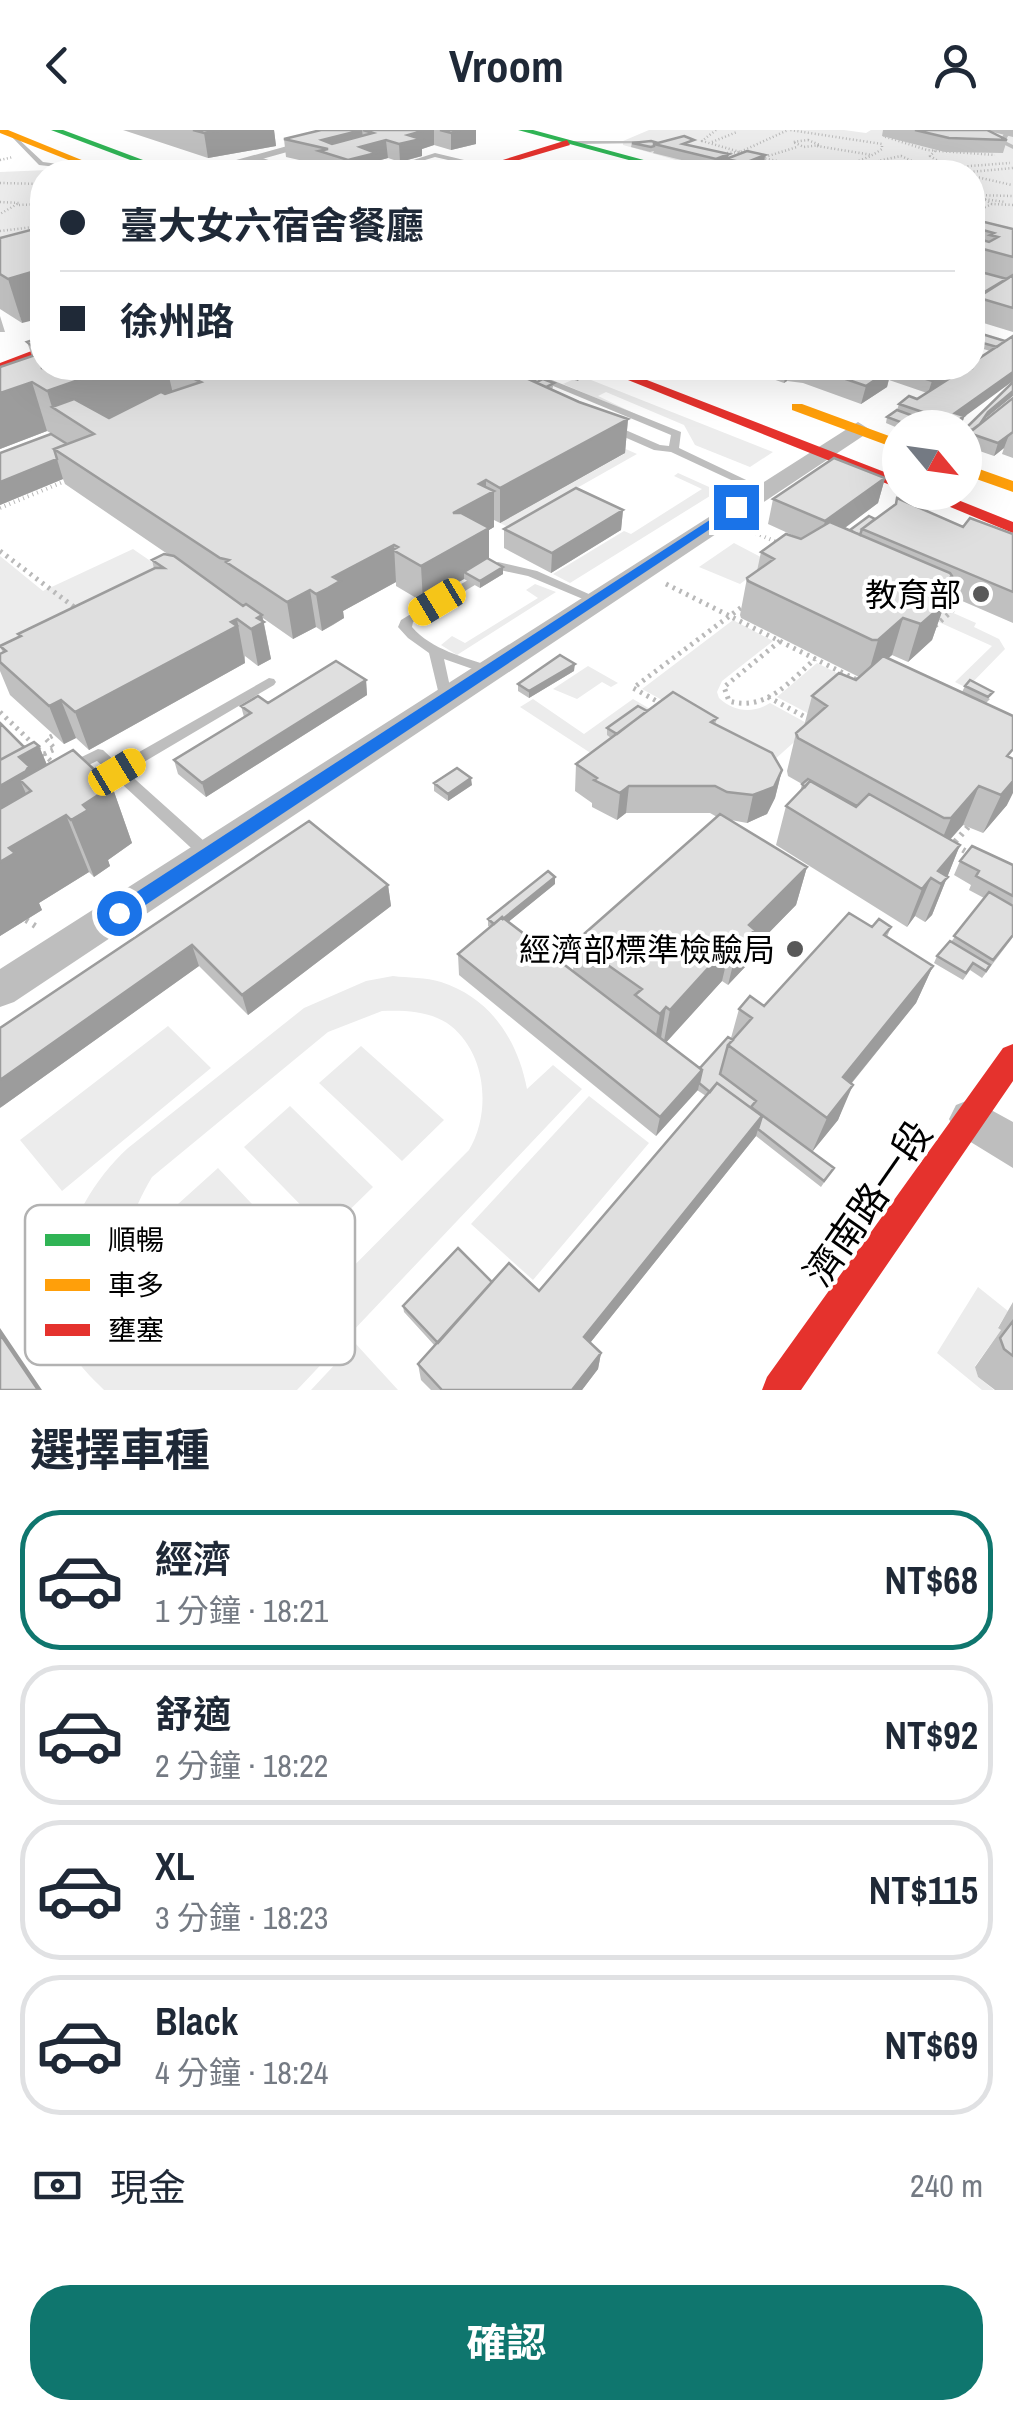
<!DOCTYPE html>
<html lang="zh-TW">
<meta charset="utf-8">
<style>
:root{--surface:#fff;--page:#f2f2f3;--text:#1f2937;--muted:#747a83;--line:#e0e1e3;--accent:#0f766e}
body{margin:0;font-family:"Archivo Narrow","Noto Sans TC",sans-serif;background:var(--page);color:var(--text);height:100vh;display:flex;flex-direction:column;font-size:38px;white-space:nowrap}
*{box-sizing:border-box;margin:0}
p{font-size:32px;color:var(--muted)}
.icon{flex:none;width:55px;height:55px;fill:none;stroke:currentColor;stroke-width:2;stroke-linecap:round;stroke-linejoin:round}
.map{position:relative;height:1260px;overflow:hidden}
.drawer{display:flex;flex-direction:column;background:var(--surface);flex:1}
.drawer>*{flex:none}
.hud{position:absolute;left:30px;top:30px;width:955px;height:220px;border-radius:40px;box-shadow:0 10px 40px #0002;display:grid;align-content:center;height:220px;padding:0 30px;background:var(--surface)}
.needle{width:65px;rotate:119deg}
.fabs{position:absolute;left:882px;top:280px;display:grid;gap:20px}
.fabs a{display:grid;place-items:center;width:100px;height:100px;border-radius:50%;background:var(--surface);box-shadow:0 10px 40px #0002;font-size:50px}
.end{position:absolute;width:45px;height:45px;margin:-22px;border:12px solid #1a73e8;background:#fff;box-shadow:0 0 0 5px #fff}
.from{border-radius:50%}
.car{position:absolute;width:30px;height:60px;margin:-30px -15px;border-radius:12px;box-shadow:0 0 8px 2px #0007;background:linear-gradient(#f5c518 24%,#345 0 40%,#f5c518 0 76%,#345 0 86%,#f5c518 0)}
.hud b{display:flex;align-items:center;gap:35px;height:95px;font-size:38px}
.hud b+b{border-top:2px solid var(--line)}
.hud i{width:25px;height:25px;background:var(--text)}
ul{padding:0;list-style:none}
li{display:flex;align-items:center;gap:30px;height:140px;margin:0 20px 15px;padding:0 10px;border:5px solid var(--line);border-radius:40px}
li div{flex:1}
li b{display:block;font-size:38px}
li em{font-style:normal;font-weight:700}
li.active{border-color:var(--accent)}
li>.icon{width:90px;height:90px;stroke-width:1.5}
h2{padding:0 30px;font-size:45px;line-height:120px}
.pay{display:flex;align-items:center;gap:25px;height:110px;padding:0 30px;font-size:38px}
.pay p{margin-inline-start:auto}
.button{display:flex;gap:20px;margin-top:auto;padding:20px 30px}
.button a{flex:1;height:115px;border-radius:40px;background:var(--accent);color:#fff;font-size:40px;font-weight:700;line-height:115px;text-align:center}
header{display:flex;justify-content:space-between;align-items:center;height:130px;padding:0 30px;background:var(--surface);font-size:45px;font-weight:700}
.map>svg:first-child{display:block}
</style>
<header><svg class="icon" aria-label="back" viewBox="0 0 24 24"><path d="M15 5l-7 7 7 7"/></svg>Vroom<svg class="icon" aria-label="person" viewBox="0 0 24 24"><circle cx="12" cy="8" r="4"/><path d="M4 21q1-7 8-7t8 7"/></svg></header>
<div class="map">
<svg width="1013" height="1260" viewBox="0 0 1013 1260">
<rect width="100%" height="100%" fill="#fff"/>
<!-- green -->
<path fill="#ececec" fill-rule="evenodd" d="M649,0H844L866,3L871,0H981L1013,4V117L973,106L972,42H718L623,15V11Z
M48,40L77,42H42V101L0,109V42Z
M581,246L773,322L750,337L695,315L684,295L606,262L598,266L644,288L563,254Z
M610,312L637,324L508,397L500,393L624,324Z
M678,343L718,361L570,453L553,444L624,401L631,404L702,359L674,346Z
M734,413L770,432L740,454L699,437Z
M133,419L181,452L0,541V426L43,461Z
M824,426L976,493L974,497L999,509L1005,519L967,558L955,552L992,516L932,489Z
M535,454L556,462L457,525L441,515L452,506L465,513L538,468L526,460Z
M733,490L773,511L722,551L717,562L719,568C734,582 753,584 770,573L812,596L773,631L642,559Z
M817,533L859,554L819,589L777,567Z
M588,536L618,553L611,557L602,552L577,569L553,559Z
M533,569L584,604L633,569L669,590L609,635L520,577Z
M393,846C408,848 426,847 441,852C491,868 518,911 527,959L553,935L582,959L297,1260H104C91,1247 77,1234 69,1217C39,1151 77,1064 128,1018L304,878L366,851ZM382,881C405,880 432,881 451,896C487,925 491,983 469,1020L287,1203C149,1260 77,1173 152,1047L328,902Z
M168,896L211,938L62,1061L20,1010Z
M361,916L444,990L402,1031L319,953Z
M589,966L649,1013L533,1150L471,1094Z
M290,976L373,1057L327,1102L244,1017Z
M218,1038L302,1127L250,1177L168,1083Z
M978,1157L1008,1181L998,1197L1001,1200L975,1236L978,1247L994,1260H982L937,1223Z
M355,1213L398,1260H311Z"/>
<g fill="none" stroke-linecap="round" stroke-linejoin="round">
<!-- path-far3 -->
<path stroke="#b9b9b9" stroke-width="2.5" stroke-dasharray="1 2.5" stroke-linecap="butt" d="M716,0L702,11L747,24
M897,0L883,6L927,20L995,25
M808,10L820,15L804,17L793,12Z
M712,12L737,2
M817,16L872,25
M935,21L930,26L946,36
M727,23L740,22L788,0
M765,27L797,17
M762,28C802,36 847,44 882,19V14L790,0
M0,30L13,27
M921,35L901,26L878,31L902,38H943
M957,37L1010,33
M795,42L802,39L812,42
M812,42L883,36
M932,42L942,40
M946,42L943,37H960
M970,42L1013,38
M972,46L1012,55
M0,53L42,54
M972,65L1013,66
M0,72L19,73L0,84
M992,74L984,69L1005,72
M19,75L42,74
M972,83L992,74L1013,75
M0,101L42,96"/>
<!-- path-far2 -->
<path stroke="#b9b9b9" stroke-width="4" stroke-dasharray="1 4" stroke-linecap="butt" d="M0,378L70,349
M751,401L781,414"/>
<!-- path-far1 -->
<path stroke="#b9b9b9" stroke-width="5" stroke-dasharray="2.5 5" stroke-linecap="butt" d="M0,421L78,480
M666,454L861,552
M935,496L952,481L938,474
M780,511L724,557L729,571C766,582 790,551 815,529
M768,567L809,589
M662,574L633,558L747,473
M0,582L52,632
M44,624L55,619L46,609L54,605"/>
<!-- path -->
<path stroke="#b9b9b9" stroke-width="6" stroke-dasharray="2.5 6" stroke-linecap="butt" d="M968,697L953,714L970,724
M26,790L40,799"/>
<!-- lane -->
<path fill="#bebebe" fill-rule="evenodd" d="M1005,2L1010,3L1005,11L1013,15V19L999,12Z
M9,4H13L43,32L103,40L100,42L39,35Z
M573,11H650L653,13L571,14Z
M435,23L489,36L490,37L487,39L435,27L405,36L409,42H403L398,35Z
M256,26L303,41L304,42H296L269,34L238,41V39L262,32L254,29Z
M510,238H522L681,302L679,318L767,360L765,362H757L671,322L654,320L606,299V295H614L660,315L669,316L671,305Z
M498,432L537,441L600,469L598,472H590L528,446L500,440L413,492L412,497C432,520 464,527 492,537L494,540L487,544L444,529L452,566L445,571L440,569L429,523L408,508L398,497L401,490Z
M269,548L274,549L276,552L274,555L127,642L214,720L216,724L214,728H202L97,631L68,645L60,640L63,636L98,619L103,620L118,634Z"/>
<!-- street -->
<path fill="#bebebe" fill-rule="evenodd" d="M345,0H366L215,42H193Z
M985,0H1013V7Z
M858,292L869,299L866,304L14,872L0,877V839Z
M971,969L1013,992V1038L956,1003L949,989L956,975Z"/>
<!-- fast -->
<path fill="#30b455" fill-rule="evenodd" d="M51,0H63L175,42H162Z
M518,0H533L688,42H673Z"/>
<!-- slow -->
<path fill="#ff9f0a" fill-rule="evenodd" d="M0,0H8L89,33L81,35L0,3Z
M792,274H802L900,310V320L792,280Z
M965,334L1013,351V362L965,345Z"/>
<!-- jam -->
<path fill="#e5322d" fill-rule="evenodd" d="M567,10L570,15L478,42H464Z
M42,217V226L0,242V233Z
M598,238H616L900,348V359Z
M914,362H938L1013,392V403Z
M1013,914V951L801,1260H762L767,1247L1003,918Z"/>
</g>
<!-- wall -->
<path fill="#c0c0c0" d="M123,0H274L276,16L208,28Z
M321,0H476V14L451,20L434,15L422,19V26L400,32L388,28L377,31L378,41L372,42H332L321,39V35L286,27L284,9Z
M883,0H991L990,2L1007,10L1003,23L945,22L882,6Z
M632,13H658L693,16L729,24L728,28L765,25L764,35L744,42L725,38L726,34L714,38L653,23L654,21L650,22L631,17Z
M972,88L973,90L1013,99V202L977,191L972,194Z
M0,108L22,193L0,179Z
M0,186L5,202H0Z
M972,201L1005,211L964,287L961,298L900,299L886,293L887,287L897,280L899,274L917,269L927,263L889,250L887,257L861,274L803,253L787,251L784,253L742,238H957L954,246L990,221L977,217L972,220Z
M42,207V238H206L210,240L542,238V243L532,250L554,253L552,260L579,272L628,289L625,323L500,393L494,390V397L489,400V430L503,444L480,458L464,449L423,472L396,456V452L343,481L344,488L333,495L322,501L316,497L293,509L263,488L271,529L258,536L245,526V533L89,620L76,608L64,614L10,565L0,541V524L3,523L0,516L20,507L18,504L154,439L152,430L169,425L65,354L63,349L0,375V323L65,312L47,301L0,319V237L32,226L27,212Z
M554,238H577L585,241V247L577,251L554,242Z
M1013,268V328L1002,324L1004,318L994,326L965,316L968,306L965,305L966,298L986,288L984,291Z
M885,348L878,373L845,398L850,400L875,389L963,397L1013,404V493L946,464L943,472L945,473L932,510L908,532L892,525L888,528L962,562L965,556L990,569L986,573L1007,675L983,703L963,695L950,710L960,715L932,785L925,792L915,786L907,797L776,715L786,676L800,662L802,654L788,646L787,641L796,603L804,596L812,566L856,550L859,547L741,488L740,485L747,448L757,441L761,422L801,409L768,394L773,369Z
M623,380L621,400L551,443L504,418V399Z
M574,541L529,568L518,561V554Z
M366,550L367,565L206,667L178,644L174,630L244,587L241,576L268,573Z
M647,581L717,588L715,595L782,640L775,668L767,684L747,693L731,690L807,737L796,775L749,823L745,837L728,855L722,851L666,912L700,938L731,908L739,879L764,876L872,797H891L887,807L933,836L916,873L852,953L838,990L812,1022L754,978L753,979L834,1038L821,1057L756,1006L590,1213L601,1223L598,1239L582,1260H431L421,1250L418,1234L435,1216L404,1182L403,1176L492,1152L539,1161L706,966L697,960L656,1006L459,845L458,824L490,797L488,796V789L555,754L508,792L573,842L575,812L717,687L710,683H626L617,690L592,677V673L575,661L576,634L611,608L607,605V598Z
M0,593L24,617L39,616L47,635L112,656L132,713L108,730L110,736L94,747L89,742L39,773L42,780L0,806Z
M434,653L472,655L448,671L434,661Z
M309,691L388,755L391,776L248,885L199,836L0,978Z
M960,731L1013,735V807L982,848L970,840L963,850L934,833L937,826L951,812L984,768L969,760L971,755L954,745Z
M1013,1172V1260H995L978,1247L975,1237L1001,1200L998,1198Z"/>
<!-- shaded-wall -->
<path fill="#9c9c9c" d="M224,0H274L276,16L208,28L204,3Z
M362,0L364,16L423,0H434V15L422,19V26L400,32L399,14L408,6L386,11L388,28L377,31L378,41L372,42H349L348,30L332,25L322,10Z
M462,0H476V14L451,20V3Z
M729,24L726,34L714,38L716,29Z
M765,25L764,35L744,42L745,33Z
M42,139V188L22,193L8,149Z
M981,205L978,217L972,220V211Z
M113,238H167L174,268L89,301L52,277L47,261Z
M542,238V243L527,254V248Z
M787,238H803L788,245L787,251L784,253Z
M952,238H957L954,246L928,263L932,251Z
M891,239L887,257L861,274L866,256Z
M585,241V247L577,251V245Z
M1013,242V251L964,287L961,298H953L955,283Z
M32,252L47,301L0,319V263Z
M1013,261V266L986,288L978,301L973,304L988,282Z
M628,289L625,323L500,393V358Z
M1009,305L1004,318L994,326L998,313Z
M57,329L63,349L0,375V352Z
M885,348L878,373L819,417L825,391Z
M486,350V365L494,361V397L489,400V434L464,442V449L423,472L421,436L453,383L479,354Z
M623,380L621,400L551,443L552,423Z
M394,415L396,452L343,481L344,488L322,501L316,464L333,447Z
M503,437V444L480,458V451Z
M952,446L941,476L945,473L932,510L908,532L928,466Z
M310,460L316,497L293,509L287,472Z
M262,485L271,529L258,536L251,499L257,488Z
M903,488L892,525L867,548L878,510Z
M237,489L245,533L89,620L75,582Z
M575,534L574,541L529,568V561Z
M366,550L367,565L206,667L202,653Z
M61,570L76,608L64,614L49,576Z
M39,616L55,654L31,661L20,650L35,684L0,704V656L19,627Z
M782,640L775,668L767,684L747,693L753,665Z
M471,648L472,655L448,671V664Z
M1013,651V663L1007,675L983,703L1001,665Z
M112,656L132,713L108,730L110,736L94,747L71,690L83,675Z
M629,656L626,683L617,690L620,663Z
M979,656L963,695L935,726L951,688Z
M66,685L89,742L39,773L42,780L0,806V732L9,718Z
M960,715L932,785L925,792L941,754L938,741Z
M807,737L796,775L749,823L745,837L728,855L737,818L749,795Z
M555,747V754L496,802V795Z
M931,748L915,786L907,797L922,759Z
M388,755L391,776L248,885L242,865Z
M731,813L722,851L663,916L670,880Z
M192,815L199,836L0,978V950Z
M933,836L916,873L828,982L843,947Z
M666,877L660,914L653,920L660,884Z
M702,940L698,960L656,1006L660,987Z
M853,955L838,990L812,1022L827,988Z
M762,986L756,1006L582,1223L584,1207Z
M0,1198L42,1260H38L0,1204Z
M601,1223L598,1239L582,1260H572Z"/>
<!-- building -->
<path fill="#dfdfdf" stroke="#9c9c9c" stroke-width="2.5" d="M193,0H224L204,3Z
M321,0H362L322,10L332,14L373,3L363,0H426L408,5L421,9L399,14L386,10L360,17L376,23L348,30L319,21L328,19L284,9Z
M440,0H462L451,3Z
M915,0H987L1007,10L949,8Z
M684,6L694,10L683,14L729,24L716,29L654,14Z
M651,11L658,13L654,14V16L651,17L632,13Z
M747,21L765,25L745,33L726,29Z
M972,89L1013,99V127L972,116V107L989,112L998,107L990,105L994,103L972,97Z
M38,98L42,101V139L8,149L0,144V108Z
M977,141L1007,149L972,171V143Z
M1013,145V178L976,167Z
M972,201L1005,211L997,217L979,212L981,205Z
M972,203L981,205L972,211Z
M1013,206V242L955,283L964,286L955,293L899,274L909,266L917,269L966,238H972V233Z
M42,207V238H113L47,261L32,252L0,263V237L41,223L27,212Z
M171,238H206L210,240L216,238H479L492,243L504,238L579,272L628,289L500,358L486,350L479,354L494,361L453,383H461L489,398L421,436L393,420L398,417L394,415L333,447L340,451L328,458L316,464L310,460L287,472L226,432L229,430L220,428L54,319L94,304L52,277L74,269L109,288L161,262L165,264L201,252Z
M479,238H504L492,243Z
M511,238H541L527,248L537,252L543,249L554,253L546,257L506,239Z
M559,238H577L585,241L577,245Z
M801,238H806L804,247L788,245Z
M814,238H886L891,239L866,256Z
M891,238H952L932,251Z
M1013,252V261L988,282L980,294L972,300L966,298Z
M1013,268V302L998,313L969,303Z
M897,280L946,298H916L887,287Z
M51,304L67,314L54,319L57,329L0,352V323Z
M834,328L885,348L825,391L773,369Z
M576,358L623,380L552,423L504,399Z
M897,368L963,397L970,388L1013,404V462L862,399L896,374Z
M869,386L875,389L862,399L860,405L850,400Z
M830,392L950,443L952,446L928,466L945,473L921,494L903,488L878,510H872L748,451L747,448L774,429L761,422L786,404L801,409Z
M164,424L174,426L243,476L246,474L262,485L257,488L264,492L251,499L237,489L231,492L237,496L75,582L61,570L49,576L0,532V524L6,521L0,516L21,506L18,504L155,438H164L152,430Z
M487,428L503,437L480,451L464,442Z
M560,525L575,534L529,561L518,554Z
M883,526L1013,586V619L1007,626L1013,629V651L1001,665L979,656L951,688H944L798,608L796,603L827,576L812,566L839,543L856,550Z
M336,531L366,550L202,653L174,630L251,583L241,576L258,566L268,573Z
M970,550L993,562L988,567L965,556Z
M673,562L717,588L711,592L772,623L782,640L774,657L753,665L727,662L715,656H629L620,663L594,650L597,648L576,634Z
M638,576L647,581L617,604L607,598Z
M0,593L24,617L0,630Z
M34,612L39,616L19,627L29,636L26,641L0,656V630Z
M73,620L112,656L83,675L88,680L71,690L66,685L9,718L15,723L0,732V679L31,661L20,650Z
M457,638L471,648L448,664L434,653Z
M808,649L857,676L810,651L805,657L802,654Z
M810,651L856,677L869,664L960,715L938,741L948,747L941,754L931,748L922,759L786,676Z
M720,684L807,737L749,795L755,800L737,818L731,813L670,880L666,877L660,884L635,865L642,859L575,812Z
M309,691L388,755L242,865L192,815L0,950V898Z
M972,716L1013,735V766L976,746L979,741L960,731Z
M548,741L555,747L503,789L502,787L494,794L488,789Z
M989,762L1013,776V805L993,830L954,806Z
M849,783L872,797L879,789L891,797L884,805L933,836L843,947L853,955L827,988L728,915L752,888L739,879L750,866L764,876Z
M502,787L702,940L660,987L458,824Z
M950,811L990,835L986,841L973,833L966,843L937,826Z
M728,907L733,910L728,915L720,944L756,971L751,977L834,1038L824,1051L758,999L762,986L717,953L710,962L699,953L702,940L700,938Z
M717,953L762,986L584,1207L601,1223L572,1260H442L418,1234L509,1133L539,1161Z
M458,1118L492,1152L438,1213L403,1176Z
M1013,1191V1226L1004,1219L1000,1208Z
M0,1204L38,1260H0Z"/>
<!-- route -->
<path fill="#1a73e8" d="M736,373L740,379L126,788H112V778Z"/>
<!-- markers -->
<g fill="#595959" stroke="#fff" stroke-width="4">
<circle cx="981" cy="464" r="10"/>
<circle cx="795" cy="819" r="10"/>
</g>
<g text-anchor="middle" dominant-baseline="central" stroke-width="8" stroke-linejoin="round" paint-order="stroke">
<!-- poi labels -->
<g font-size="32" fill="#000" stroke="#fff" text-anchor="end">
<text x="961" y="464">教育部</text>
<text x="775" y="819">經濟部標準檢驗局</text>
</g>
<!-- near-street labels -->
<g font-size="38" fill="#000" stroke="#fff">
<text transform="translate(868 1073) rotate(-55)">濟南路一段</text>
</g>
</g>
<!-- legend -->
<rect x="25" y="1075" width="330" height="160" rx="15" fill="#fff" stroke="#b2b2b2" stroke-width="2.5"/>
<rect x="45" y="1104" width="45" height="12" fill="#30b455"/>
<rect x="45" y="1149" width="45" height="12" fill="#ff9f0a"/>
<rect x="45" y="1194" width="45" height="12" fill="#e5322d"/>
<g font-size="28" fill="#000">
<text x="108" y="1120">順暢</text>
<text x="108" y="1165">車多</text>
<text x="108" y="1210">壅塞</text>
</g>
</svg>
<div class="fabs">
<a><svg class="needle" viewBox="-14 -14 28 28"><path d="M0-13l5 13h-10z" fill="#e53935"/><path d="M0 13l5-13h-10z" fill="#747a83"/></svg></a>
</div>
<i class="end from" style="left:119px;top:783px"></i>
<i class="end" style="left:736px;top:377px"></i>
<i class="car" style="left:437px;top:472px;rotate:239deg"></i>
<i class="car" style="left:117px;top:642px;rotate:59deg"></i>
<div class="hud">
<b><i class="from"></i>臺大女六宿舍餐廳</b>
<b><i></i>徐州路</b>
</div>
</div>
<section class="drawer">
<h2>選擇車種</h2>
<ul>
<li class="active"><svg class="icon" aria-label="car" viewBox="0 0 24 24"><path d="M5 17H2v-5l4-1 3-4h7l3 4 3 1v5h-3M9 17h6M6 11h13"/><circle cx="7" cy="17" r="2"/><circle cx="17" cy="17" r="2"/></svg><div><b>經濟</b><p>1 分鐘 · 18:21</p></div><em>NT$68</em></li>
<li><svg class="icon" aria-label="car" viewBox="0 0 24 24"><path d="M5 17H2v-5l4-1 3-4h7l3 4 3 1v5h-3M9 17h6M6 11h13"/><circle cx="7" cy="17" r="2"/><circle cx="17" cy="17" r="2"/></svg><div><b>舒適</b><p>2 分鐘 · 18:22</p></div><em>NT$92</em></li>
<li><svg class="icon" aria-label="car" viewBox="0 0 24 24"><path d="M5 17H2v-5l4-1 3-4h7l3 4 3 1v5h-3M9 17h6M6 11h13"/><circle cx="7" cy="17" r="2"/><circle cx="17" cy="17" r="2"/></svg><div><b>XL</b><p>3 分鐘 · 18:23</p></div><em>NT$115</em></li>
<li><svg class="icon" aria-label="car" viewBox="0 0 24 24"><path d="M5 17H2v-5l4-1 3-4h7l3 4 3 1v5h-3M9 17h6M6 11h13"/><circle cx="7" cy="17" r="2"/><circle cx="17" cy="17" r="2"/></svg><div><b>Black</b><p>4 分鐘 · 18:24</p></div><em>NT$69</em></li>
</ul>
<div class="pay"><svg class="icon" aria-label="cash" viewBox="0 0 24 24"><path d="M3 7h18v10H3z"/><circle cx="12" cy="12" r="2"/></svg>現金<p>240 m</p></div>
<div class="button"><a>確認</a></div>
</section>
